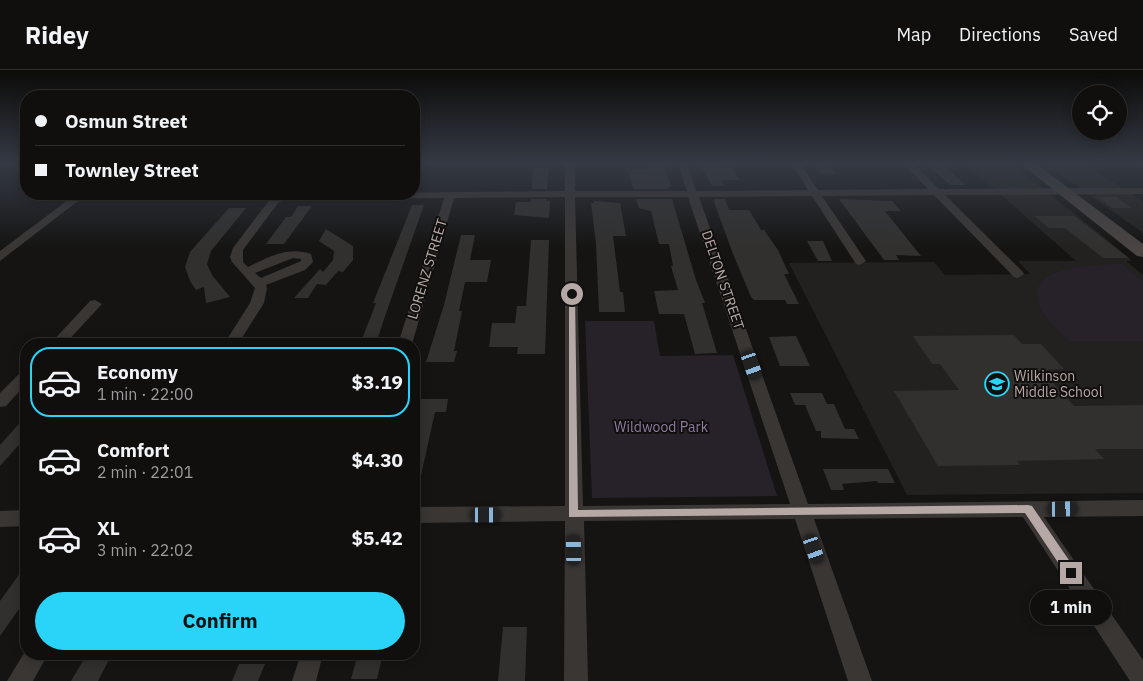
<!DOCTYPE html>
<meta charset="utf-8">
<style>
:root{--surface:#100f0e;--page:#1e1d1c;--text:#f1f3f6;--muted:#9c9c9e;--line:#302f2e;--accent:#29d4f8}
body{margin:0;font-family:"IBM Plex Sans",sans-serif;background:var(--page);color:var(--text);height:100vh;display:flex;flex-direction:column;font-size:19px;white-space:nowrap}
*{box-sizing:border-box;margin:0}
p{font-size:16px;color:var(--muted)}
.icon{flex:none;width:28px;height:28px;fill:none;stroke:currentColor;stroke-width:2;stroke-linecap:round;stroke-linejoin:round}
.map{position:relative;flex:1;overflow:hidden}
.panel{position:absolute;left:20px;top:268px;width:400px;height:322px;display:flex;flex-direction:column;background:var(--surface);border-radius:20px;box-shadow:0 2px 12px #0003,0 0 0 1px var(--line)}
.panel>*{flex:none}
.hud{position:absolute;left:20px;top:20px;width:400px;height:110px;border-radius:20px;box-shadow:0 2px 12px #0003,0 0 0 1px var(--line);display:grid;align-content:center;height:110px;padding:0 15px;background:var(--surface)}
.fabs{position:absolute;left:1072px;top:15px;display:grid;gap:10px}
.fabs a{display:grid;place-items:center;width:55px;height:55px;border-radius:50%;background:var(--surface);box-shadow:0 2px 12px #0003,0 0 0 1px var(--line);font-size:25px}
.end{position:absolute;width:22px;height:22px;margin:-11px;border:6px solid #b6a8a5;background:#111;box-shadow:0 0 0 2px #111}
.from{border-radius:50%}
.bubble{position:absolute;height:35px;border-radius:18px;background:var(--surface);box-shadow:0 2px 12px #0003,0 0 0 1px var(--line);font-size:16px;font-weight:700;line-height:35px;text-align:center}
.car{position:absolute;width:15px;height:30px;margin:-15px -8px;border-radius:6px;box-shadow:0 0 4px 1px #0007;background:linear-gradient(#222 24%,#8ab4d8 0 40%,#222 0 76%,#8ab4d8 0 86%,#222 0)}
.hud b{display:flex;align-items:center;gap:18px;height:48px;font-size:19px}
.hud b+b{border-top:1px solid var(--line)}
.hud i{width:12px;height:12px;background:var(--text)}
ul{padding:9px 0 0;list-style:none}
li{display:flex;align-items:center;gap:15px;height:70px;margin:0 10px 8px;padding:0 5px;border:2px solid transparent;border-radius:20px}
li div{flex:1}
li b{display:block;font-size:19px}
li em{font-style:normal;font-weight:700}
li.selected{border-color:var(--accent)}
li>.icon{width:45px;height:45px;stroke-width:1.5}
.action{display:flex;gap:10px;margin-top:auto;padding:10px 15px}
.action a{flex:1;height:58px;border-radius:30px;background:var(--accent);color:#111;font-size:20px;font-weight:700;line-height:58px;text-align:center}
header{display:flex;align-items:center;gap:30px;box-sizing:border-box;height:70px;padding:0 25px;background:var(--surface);border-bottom:1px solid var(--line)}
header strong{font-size:24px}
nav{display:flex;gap:28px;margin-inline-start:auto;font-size:18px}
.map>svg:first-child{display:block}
</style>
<header>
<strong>Ridey</strong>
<nav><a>Map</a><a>Directions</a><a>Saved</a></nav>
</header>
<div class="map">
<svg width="1143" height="611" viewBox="0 0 1143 611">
<rect width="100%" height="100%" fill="#151413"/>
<!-- built -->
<path fill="#22211f" d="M965,93H1010L1104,167L1132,191H1126L1143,205V423L907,425L789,193L934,192L945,205L1030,204L1018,191H1076Z
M1045,93H1083L1143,131V163Z"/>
<!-- green -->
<path fill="#27212a" d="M1121,194L1143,211V271H1069C996,208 1060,194 1121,194Z
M585,251H654L660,286L733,285L777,426L592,428Z"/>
<!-- building -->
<path fill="#31302e" d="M699,93L732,96L739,110H722L725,116H712Z
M813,93H828L836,104H821Z
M648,95H665L671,117H668L669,119H633L628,99H649Z
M928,95H943L966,115H950Z
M533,98H549L547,119H532Z
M1098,127H1117L1132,138H1112Z
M531,129H547V131H550L549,148L514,145L516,132H531Z
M636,129H672L696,210L705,233H702L717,283L695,284L684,244H659L654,221L678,220L671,196H673L669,174H659L651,141L639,138Z
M713,129H725L729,140H749L761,160H764L778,180L789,204H784L799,234H787L785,230H754L751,227L733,184Z
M839,129L892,131L901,141H885L921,186L896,185L899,190H884Z
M594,131L620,133L626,166H613L620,222H623L625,242H599L596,174L591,133H594Z
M412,135H424L383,252L376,274H360L376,233H373Z
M298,136H312L284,174H266L286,147H291Z
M229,138H246L211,181L207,194L212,205L230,227L206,233L204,217L196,220L190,211L185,197L190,182Z
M1034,146H1074L1129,188H1103L1065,158H1049Z
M326,159L353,176V190L343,202L338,201L326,215L317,214L308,228H294L320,199L323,202L333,190L334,181L319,171Z
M461,165H475L470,190H491L487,212H465L459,241H462L454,281H457L454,292H426L444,235Z
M531,170H549L545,284H517L518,277H489L492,253H515L517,236H526Z
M807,171H823L832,191H818Z
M1014,265L1022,274H1041L1064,299L1042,300L1074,336L1143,335V379H1095L1104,389L1017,391L1020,395L938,396L894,321L959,320L940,294H932L913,266Z
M796,266L810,296H780L769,267Z
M790,323H822L827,334H834L845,359H854L859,369L821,368V361H816L805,335H795Z
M418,329H448L446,342H435L418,419H414V353Z
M26,346V367L0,396V375Z
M823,399H888L895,413H878L877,411L842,414L844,420H831Z
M26,495V529L0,566V531Z
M503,557H527L525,611H498Z
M87,584H112L98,611H71Z
M358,584H383L377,609H351Z
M239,594H265L258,611H232Z"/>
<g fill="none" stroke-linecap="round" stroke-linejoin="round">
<!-- street -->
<path fill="#3a3634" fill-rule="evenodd" d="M565,93H575V121H687L678,93H687L696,121L808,120L791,93H800L818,120L928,119L903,93H913L939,119L1143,118V124L945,125L1022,201L1024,204L1018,208L1014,207L934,125L822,126L866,191L860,195L856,194L812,126L699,127L808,434L1143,430V446L1044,447L1143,590V611H1130L1023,447L814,449L872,611H848L795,449L584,451L588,611H564L565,451L414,453V437L565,436V127L454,128L412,274H398L444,128L286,129L278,133L243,180V192L248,197C268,187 289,176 311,184L313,192L305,200L266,215L267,218L264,233L238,274H224L250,233L255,218L232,192L230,187L233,178L270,129L281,124L565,121ZM575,127H688L790,434L583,436ZM293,188L301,189V191L261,208L255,203Z
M1136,93H1143V98Z
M76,124H87L0,191V181Z
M95,230L102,234L65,274H50L90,231Z
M26,300V314L6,336L0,337V323L21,302Z
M26,440V456L0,457V441Z
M26,580V584H48L33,611H7Z
M301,584H323L316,611H292Z"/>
<!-- secondary -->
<path fill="#4a4442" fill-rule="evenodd" d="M1020,93H1035L1143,174V187L1137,186Z"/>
</g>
<!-- sky -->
<linearGradient id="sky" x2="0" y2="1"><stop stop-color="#0c0b0a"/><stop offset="0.52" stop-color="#353a44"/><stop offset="1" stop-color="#353a44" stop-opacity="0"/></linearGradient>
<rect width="1143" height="179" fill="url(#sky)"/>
<!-- route -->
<path fill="#b6a8a5" d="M569,223L575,224L578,440L1028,435L1032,436L1075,499V506H1067L1025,443L569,447Z"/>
<!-- icons -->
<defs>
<g id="school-ring" transform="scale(1.25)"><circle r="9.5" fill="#100f0e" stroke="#29d4f8" stroke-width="1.5"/><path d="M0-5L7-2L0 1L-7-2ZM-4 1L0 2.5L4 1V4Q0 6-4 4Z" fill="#29d4f8"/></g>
</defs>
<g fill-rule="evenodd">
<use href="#school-ring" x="997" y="314"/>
</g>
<g text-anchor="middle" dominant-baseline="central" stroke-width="4" stroke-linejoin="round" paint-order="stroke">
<!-- street labels -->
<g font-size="14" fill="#b6a8a5" stroke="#100f0e">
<text transform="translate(427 199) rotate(-73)">LORENZ STREET</text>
<text transform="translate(723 210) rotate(71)">DELTON STREET</text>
</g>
<!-- poi labels -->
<g font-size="14" fill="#b6a8a5" stroke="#100f0e" text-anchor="start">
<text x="1014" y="306">Wilkinson<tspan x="1014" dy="16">Middle School</tspan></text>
</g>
<!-- park labels -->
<g font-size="14" fill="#917ba2" stroke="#100f0e">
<text x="661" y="357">Wildwood Park</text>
</g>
</g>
</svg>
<div class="fabs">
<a><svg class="icon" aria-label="locate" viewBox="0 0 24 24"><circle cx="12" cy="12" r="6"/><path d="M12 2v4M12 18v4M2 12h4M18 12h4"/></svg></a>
</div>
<i class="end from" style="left:572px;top:224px"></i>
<i class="end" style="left:1071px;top:503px"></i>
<div class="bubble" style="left:1030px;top:520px;width:82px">1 min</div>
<i class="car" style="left:752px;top:295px;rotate:161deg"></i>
<i class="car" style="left:1063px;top:439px;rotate:89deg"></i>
<i class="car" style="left:486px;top:445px;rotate:90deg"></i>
<i class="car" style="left:814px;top:479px;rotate:161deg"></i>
<i class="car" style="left:574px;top:480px;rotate:359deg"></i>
<div class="hud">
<b><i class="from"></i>Osmun Street</b>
<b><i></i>Townley Street</b>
</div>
<section class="panel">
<ul>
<li class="selected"><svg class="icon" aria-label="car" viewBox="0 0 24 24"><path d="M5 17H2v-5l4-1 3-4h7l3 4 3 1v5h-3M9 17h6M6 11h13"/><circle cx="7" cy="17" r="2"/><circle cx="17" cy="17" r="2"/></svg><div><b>Economy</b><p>1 min · 22:00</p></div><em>$3.19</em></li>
<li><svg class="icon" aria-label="car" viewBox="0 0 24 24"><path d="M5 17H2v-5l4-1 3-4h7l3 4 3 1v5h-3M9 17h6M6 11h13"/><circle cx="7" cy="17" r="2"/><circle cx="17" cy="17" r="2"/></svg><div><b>Comfort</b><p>2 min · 22:01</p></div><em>$4.30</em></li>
<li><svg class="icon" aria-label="car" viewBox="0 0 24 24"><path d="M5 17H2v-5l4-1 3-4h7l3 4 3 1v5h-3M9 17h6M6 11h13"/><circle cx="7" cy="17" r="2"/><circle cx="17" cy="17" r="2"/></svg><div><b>XL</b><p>3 min · 22:02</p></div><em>$5.42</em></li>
</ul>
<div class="action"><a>Confirm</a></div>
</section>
</div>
